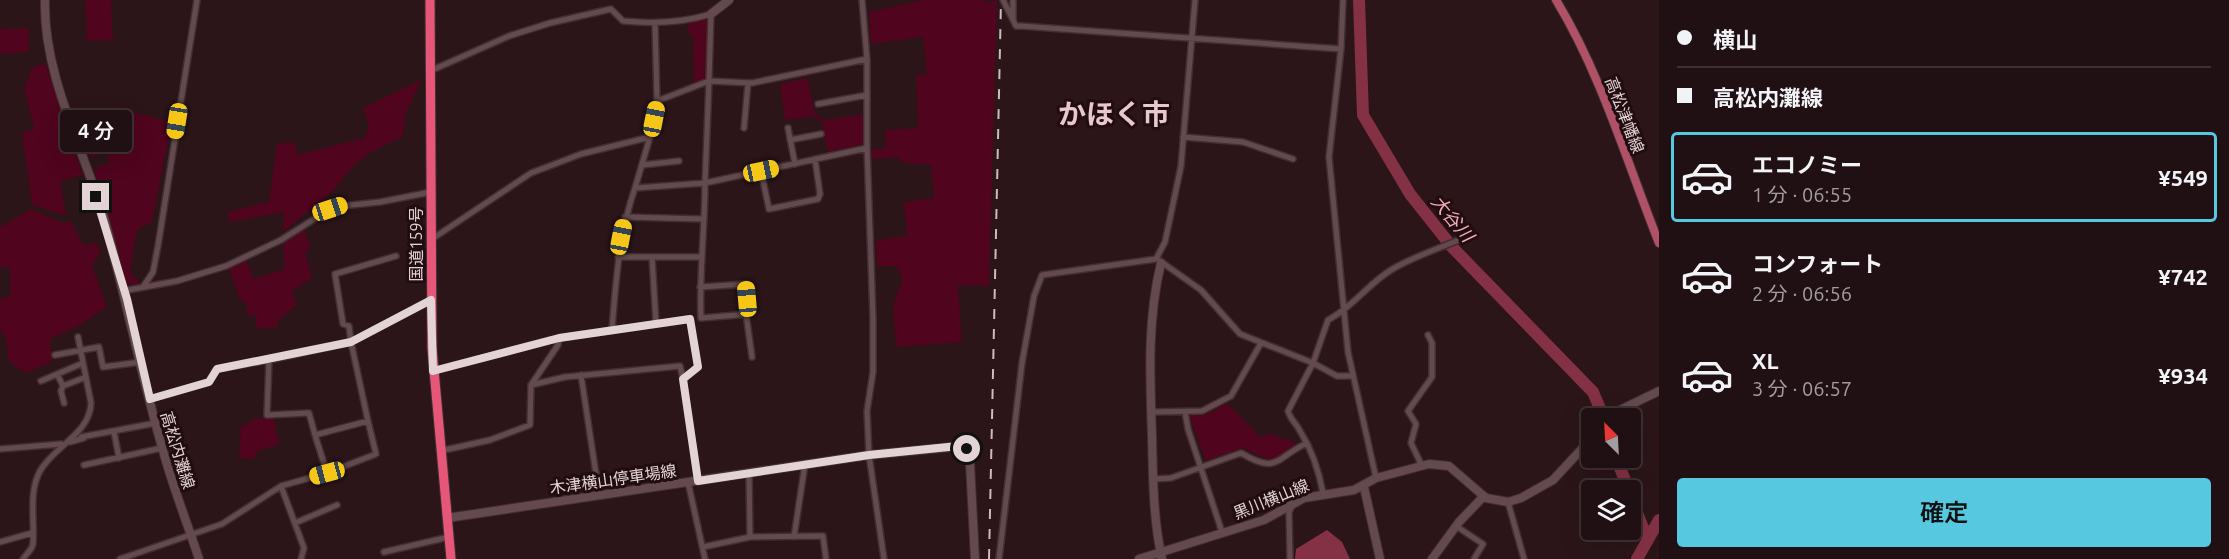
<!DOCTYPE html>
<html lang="ja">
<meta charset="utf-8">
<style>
:root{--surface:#201013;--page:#2d1e21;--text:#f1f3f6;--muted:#a29da0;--line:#3d3033;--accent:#56c9e0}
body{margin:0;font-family:Ubuntu,"Noto Sans JP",sans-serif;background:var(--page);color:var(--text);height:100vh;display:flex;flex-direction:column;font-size:22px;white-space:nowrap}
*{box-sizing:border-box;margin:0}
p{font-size:20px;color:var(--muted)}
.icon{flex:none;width:33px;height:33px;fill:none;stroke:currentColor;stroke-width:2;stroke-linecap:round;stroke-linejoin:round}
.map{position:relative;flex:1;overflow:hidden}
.side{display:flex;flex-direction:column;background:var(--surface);width:570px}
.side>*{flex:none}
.guide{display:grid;align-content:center;height:132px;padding:0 18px;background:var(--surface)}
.needle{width:39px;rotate:336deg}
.buttons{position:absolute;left:1581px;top:408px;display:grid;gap:12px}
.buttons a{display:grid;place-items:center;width:60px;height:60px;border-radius:6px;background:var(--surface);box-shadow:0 6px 24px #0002,0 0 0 2px var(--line);font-size:30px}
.end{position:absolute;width:27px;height:27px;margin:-14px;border:8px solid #e3d3d5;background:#111;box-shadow:0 0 0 3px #111}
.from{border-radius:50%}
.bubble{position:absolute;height:42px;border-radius:6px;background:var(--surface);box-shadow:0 6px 24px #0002,0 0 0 2px var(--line);font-size:20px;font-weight:600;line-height:42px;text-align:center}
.car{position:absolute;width:18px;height:36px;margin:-18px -9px;border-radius:8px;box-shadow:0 0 4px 2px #0007;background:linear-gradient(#f5c518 24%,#345 0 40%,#f5c518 0 76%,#345 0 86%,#f5c518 0)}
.guide b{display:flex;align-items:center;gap:21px;height:57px;font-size:22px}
.guide b+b{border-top:2px solid var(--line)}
.guide i{width:15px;height:15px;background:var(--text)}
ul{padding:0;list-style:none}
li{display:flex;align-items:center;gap:18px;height:90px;margin:0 12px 9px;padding:0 6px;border:3px solid transparent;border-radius:6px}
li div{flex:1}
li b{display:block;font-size:22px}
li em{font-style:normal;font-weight:600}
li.active{border-color:var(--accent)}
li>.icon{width:54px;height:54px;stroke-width:1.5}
.button{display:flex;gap:12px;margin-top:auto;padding:12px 18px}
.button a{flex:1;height:69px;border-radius:6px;background:var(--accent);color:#111;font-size:24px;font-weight:600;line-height:69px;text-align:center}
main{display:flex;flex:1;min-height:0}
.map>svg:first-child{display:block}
</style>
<main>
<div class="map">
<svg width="1659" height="559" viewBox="0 0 1659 559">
<rect width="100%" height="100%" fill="#2b1519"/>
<!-- green -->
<path fill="#50041e" d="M85,0H111L113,40L87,41Z
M923,0H984L985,3L997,0L989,286L958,285L962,342L896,347L893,305L902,280L897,266H877L876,240L907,236L904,202L934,198L931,165L903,163L898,157L872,159L870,150L886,148L885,130L918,128L916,75L927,74L923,37L871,44L869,12Z
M708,17V79L694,84L693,37L687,31L689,23Z
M29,28L28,52L0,54V29Z
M45,62L83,175L60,181L66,216L32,205L22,133L34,128L24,88L32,69Z
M807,78L815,113L824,120L864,114V144L828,152L822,122L814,116L785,120L780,84Z
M421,80L405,115L404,131L400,138L371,152L352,167L333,191L283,232L284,212L230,222L227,212L269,202L277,143H295L297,155L365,138L369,125L363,108Z
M132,112L172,122L152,222L137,230L130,271L140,284H125L94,169L110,162L105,152L91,158L83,135C89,134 97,131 103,130C111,130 113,133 122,128L123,115Z
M31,209L64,223L71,221L83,245L96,243L101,250L92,266L107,307L78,326L50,339L52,362L26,373L8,361L7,341L0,329V299L11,295L9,267H0V227Z
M304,229L311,249L305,251L312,278L292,291L297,305L278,320V327L257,329L255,315L247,316V305L240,299L229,269L246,260L254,279L285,269L283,242Z
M1227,403L1260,437L1270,434L1297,443L1285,455L1269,460L1243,448L1206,461L1189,415H1205Z
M274,418L279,444L258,451L253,459L239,458L241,427L254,419Z"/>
<!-- water -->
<path fill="#853145" d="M1327,530L1342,542L1350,559H1295L1296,549Z"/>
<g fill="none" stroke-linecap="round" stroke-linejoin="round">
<!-- river -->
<path stroke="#853145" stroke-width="12" d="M1359,0L1363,115L1410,194L1452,247L1593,392L1604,418
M1616,458L1629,490
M1630,496L1648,540
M1637,559L1659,520"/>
<!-- street casing -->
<g stroke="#403033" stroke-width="8">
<path id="street" d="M862,0L867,59
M1003,0L1016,26H1021L1341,49L1343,0
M1013,19V0
M655,24L657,101
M1341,49L1329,157L1348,352L1376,478
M430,71L509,36L550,23L611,9L623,21C654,24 682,23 711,14L709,81L752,83L867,59V148
M818,104L867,95
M744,128L748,83
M788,128L795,164
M1183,137L1243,142L1293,159
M790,140L821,134
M642,165L679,161
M761,171L769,209L818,199L820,194L815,159
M625,217L704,219
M432,239L531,173L581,154L650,137
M396,256L335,274L343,324L349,326L351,342L431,300
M618,257H700
M652,257L656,323
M1160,261L1201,290L1240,334L1313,363L1328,320C1353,307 1368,284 1391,270C1412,257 1438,249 1461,239
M143,287L153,272L158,246L197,0
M700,287L746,284L749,314L701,318C699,272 705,228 705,183L867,148L873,318V372L867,411L869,455L884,559
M123,291L177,281L226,266L281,240L330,209L342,206L380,202L431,192
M746,314L752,357
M612,329C616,280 619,234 635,188L705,183L709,81L657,101L650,137L635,188
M55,355L99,347L103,367L141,362
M433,371L559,338L558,345L531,385L530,425L490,440L440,451
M57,374L63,386L86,377
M581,375L599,494
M683,379L698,481
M41,381L83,363
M531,385L565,377L680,366L683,379L698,367L690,319L559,338
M63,386L61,391L64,403
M150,399L209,382L217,369L269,360
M1151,412L1202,411L1231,396L1261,343
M1185,412L1188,429L1222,532
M114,432L119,458
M315,435L309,413L267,415L269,360L351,342L368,421
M81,437L156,423
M70,442L84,438
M0,449L61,444
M84,465L162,448
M1422,466L1411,443L1416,424L1408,411L1432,377V343L1428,335
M749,473L750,537
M1153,479L1171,478L1241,453C1278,475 1275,458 1307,443
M688,482L705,559
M281,486L304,548L301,559
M1323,493C1319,471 1312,450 1300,431C1296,423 1290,419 1288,411L1313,363L1337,376H1352
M1508,502L1524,559
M295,523L337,505
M1456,526L1483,544L1474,559
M794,537L805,464
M0,542L32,533
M703,547L750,537L823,536L826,559
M384,552L449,537
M23,559C26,554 32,550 33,544C35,521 28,493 40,471C54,446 90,434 91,403L78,337
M120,559L222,524L281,486L327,473L376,454L368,421L315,435L327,473
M999,559L1022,363L1034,296L1042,275L1156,259L1165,242L1181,166L1195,0
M1290,559L1289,512L1292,506"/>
</g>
<!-- secondary casing -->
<g stroke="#403033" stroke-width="10">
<path id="secondary" d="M45,0C43,75 83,147 104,218C125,294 140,371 162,447C172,485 187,522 199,559
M711,14L729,0
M1161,263C1147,321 1150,377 1152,436C1153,477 1153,518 1162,559
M1611,418L1620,410L1659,391
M1364,487L1380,559
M447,518L869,455L962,446L968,452L970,463L975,559
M1139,559L1264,520L1304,498L1354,490L1376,478L1429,464L1449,466L1486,498L1508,502L1521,498L1553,480L1592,438
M1432,559L1459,522L1484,496"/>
</g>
<!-- primary casing -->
<g stroke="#403033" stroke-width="10">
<path id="primary" d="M1556,0C1601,74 1627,162 1659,243"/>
</g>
<!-- highway casing -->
<g stroke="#403033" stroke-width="11">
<path id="highway" d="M430,0L432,348L451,559"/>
</g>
<!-- street -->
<use href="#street" stroke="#644a4e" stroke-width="5"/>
<!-- secondary -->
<use href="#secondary" stroke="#644a4e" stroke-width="8"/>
<!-- primary -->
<use href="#primary" stroke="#b15167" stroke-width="8"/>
<!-- highway -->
<use href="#highway" stroke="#e55678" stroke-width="9"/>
<!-- rail -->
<path stroke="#cdbcbe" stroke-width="2" stroke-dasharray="10 10" stroke-linecap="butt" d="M989,559L1001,0"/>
</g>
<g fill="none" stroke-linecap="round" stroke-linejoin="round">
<!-- route -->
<path stroke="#e3d3d5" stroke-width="8" d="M96,197L127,299L150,399L209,382L217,369L351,342L431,300L433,371L559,338L690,319L698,367L683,379L698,481L869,455L958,446L967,449"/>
</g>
<g text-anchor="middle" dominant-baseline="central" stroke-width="6" stroke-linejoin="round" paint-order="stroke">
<!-- street labels -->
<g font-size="16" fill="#e3d3d5" stroke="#210c10">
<text transform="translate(1625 115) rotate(69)">高松津幡線</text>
<text transform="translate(416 244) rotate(-90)">国道159号</text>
<text transform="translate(178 450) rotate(73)">高松内灘線</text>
<text transform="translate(613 479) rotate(-8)">木津横山停車場線</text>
<text transform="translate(1271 499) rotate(-22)">黒川横山線</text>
</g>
<!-- water labels -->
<g font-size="18" font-style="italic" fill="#f7adb9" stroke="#210c10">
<text transform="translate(1453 218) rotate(50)">大谷川</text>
</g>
<!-- town labels -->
<g font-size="28" font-weight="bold" fill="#e7c8cc" stroke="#210c10">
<text x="1114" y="113">かほく市</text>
</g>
</g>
</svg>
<div class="buttons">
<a><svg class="needle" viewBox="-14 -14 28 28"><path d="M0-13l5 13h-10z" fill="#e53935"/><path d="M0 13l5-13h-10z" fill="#a29da0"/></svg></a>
<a><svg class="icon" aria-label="layers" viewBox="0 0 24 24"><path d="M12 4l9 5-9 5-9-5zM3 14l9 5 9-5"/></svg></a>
</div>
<i class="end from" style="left:967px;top:449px"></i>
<i class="end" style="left:96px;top:197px"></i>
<div class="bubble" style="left:60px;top:110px;width:72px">4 分</div>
<i class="car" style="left:654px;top:119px;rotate:11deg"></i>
<i class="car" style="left:177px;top:121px;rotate:189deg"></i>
<i class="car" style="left:761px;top:171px;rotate:78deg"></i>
<i class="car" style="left:330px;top:209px;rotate:72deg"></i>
<i class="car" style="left:621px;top:237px;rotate:11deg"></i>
<i class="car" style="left:747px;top:299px;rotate:355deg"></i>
<i class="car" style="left:327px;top:473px;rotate:255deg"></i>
</div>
<section class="side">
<div class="guide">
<b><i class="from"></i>横山</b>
<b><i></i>高松内灘線</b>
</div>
<ul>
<li class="active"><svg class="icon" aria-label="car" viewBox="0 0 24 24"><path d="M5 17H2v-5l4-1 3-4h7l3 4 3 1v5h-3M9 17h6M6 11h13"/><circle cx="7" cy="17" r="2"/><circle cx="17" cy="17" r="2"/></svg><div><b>エコノミー</b><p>1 分 · 06:55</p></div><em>¥549</em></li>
<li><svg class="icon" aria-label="car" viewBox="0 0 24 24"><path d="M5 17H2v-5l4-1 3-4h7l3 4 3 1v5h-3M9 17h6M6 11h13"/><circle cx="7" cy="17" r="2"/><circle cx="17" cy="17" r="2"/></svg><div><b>コンフォート</b><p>2 分 · 06:56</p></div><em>¥742</em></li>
<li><svg class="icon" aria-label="car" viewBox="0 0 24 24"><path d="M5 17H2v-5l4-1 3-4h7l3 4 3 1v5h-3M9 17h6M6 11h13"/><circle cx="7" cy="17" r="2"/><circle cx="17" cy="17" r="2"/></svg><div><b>XL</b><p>3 分 · 06:57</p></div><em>¥934</em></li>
</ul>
<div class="button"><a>確定</a></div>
</section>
</main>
